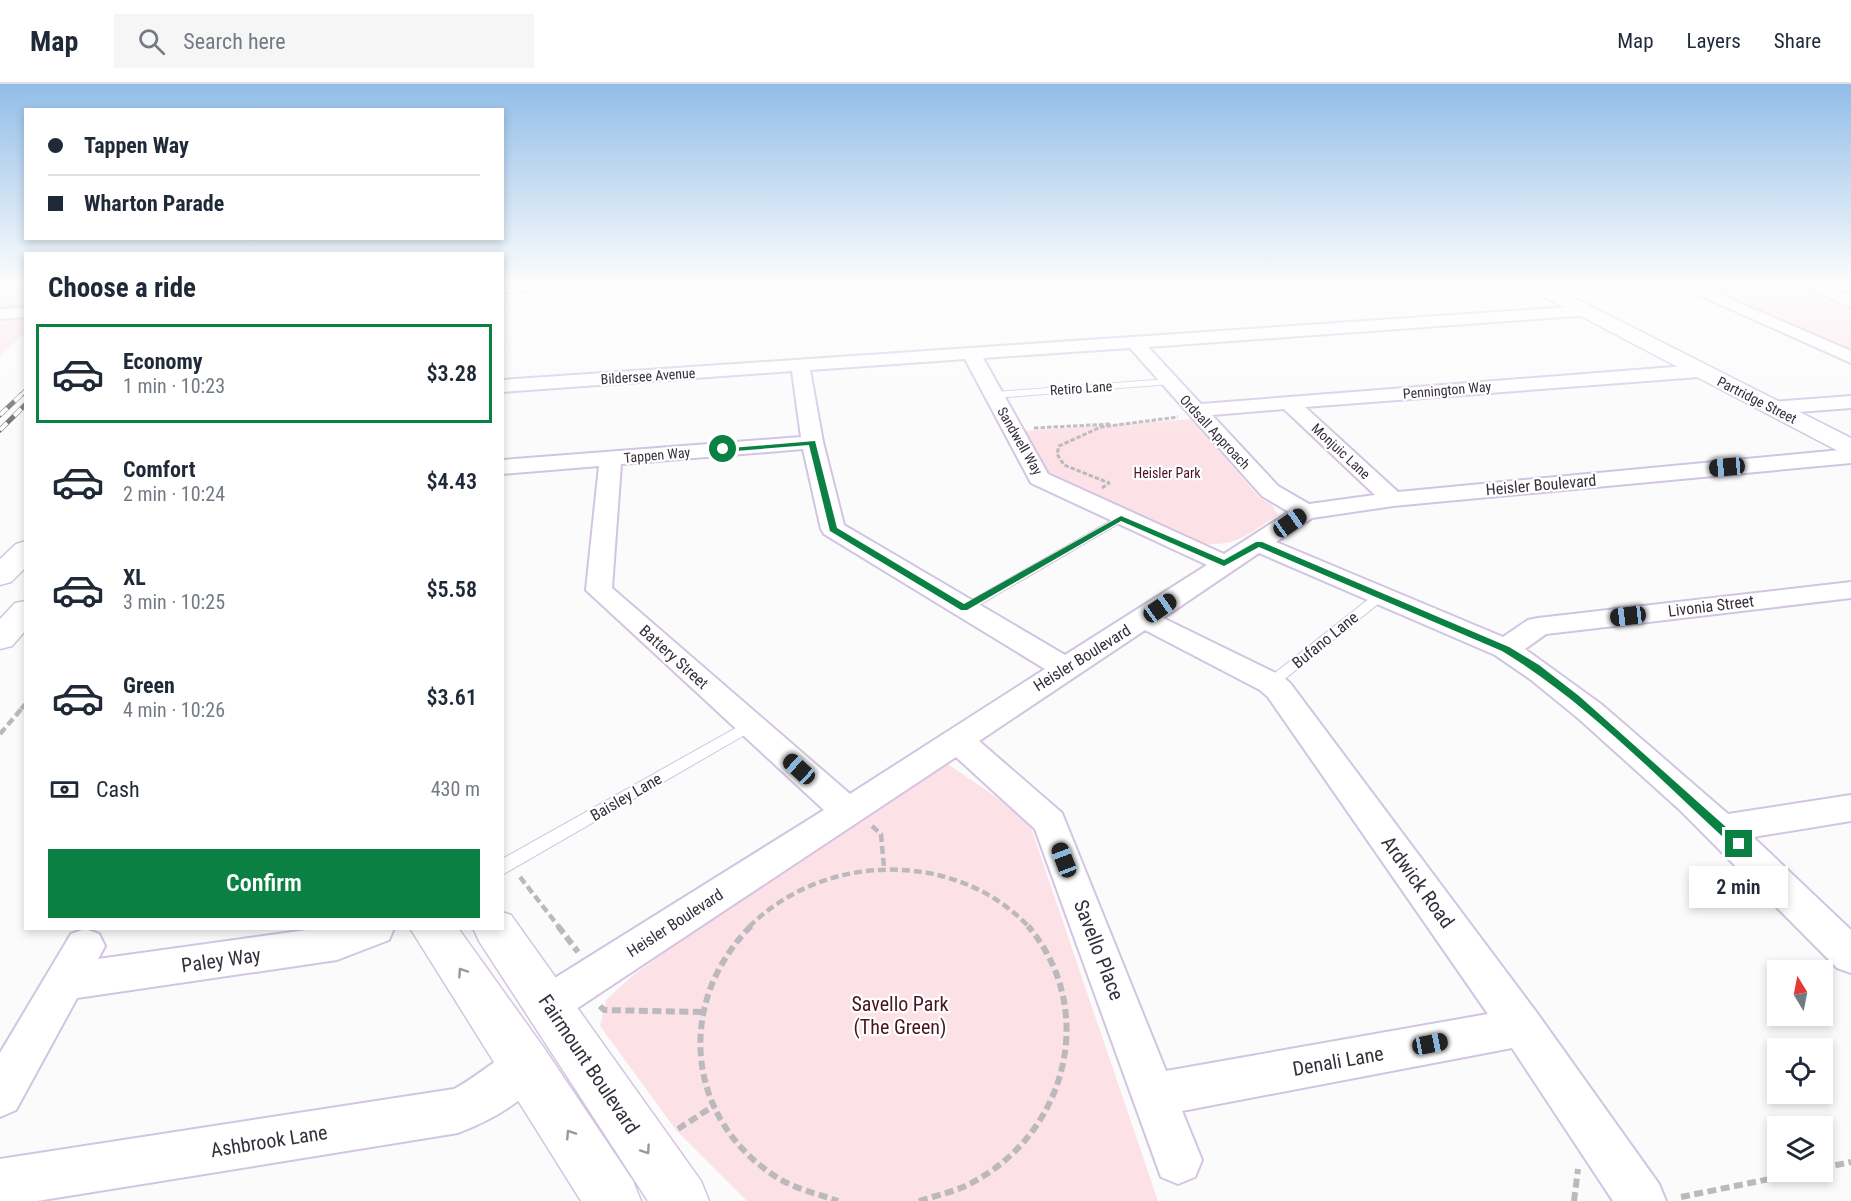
<!DOCTYPE html>
<meta charset="utf-8">
<style>
:root{--surface:#fff;--page:#f6f6f7;--text:#1f2937;--muted:#747a83;--line:#e0e1e3;--accent:#0b8043}
body{margin:0;font-family:"Roboto Condensed",sans-serif;background:var(--page);color:var(--text);height:100vh;display:flex;flex-direction:column;font-size:22px;white-space:nowrap}
*{box-sizing:border-box;margin:0}
p{font-size:20px;color:var(--muted)}
.icon{flex:none;width:33px;height:33px;fill:none;stroke:currentColor;stroke-width:2;stroke-linecap:round;stroke-linejoin:round}
.map{position:relative;flex:1;overflow:hidden}
.details{position:absolute;left:24px;top:168px;width:480px;height:678px;display:flex;flex-direction:column;background:var(--surface);border-radius:0px;box-shadow:0 3px 9px #0003}
.details>*{flex:none}
.guide{position:absolute;left:24px;top:24px;width:480px;height:132px;border-radius:0px;box-shadow:0 3px 9px #0003;display:grid;align-content:center;height:132px;padding:0 24px;background:var(--surface)}
.needle{width:39px;rotate:350deg}
.buttons{position:absolute;left:1767px;top:876px;display:grid;gap:12px}
.buttons a{display:grid;place-items:center;width:66px;height:66px;border-radius:0px;background:var(--surface);box-shadow:0 3px 9px #0003;font-size:30px}
.end{position:absolute;width:27px;height:27px;margin:-14px;border:8px solid #0b8043;background:#fff;box-shadow:0 0 0 3px #fff}
.from{border-radius:50%}
.bubble{position:absolute;height:42px;border-radius:0px;background:var(--surface);box-shadow:0 3px 9px #0003;font-size:20px;font-weight:600;line-height:42px;text-align:center}
.car{position:absolute;width:18px;height:36px;margin:-18px -9px;border-radius:8px;box-shadow:0 0 4px 2px #0007;background:linear-gradient(#222 24%,#8ab4d8 0 40%,#222 0 76%,#8ab4d8 0 86%,#222 0)}
.guide b{display:flex;align-items:center;gap:21px;height:57px;font-size:22px}
.guide b+b{border-top:2px solid var(--line)}
.guide i{width:15px;height:15px;background:var(--text)}
ul{padding:0;list-style:none}
li{display:flex;align-items:center;gap:18px;height:99px;margin:0 12px 9px;padding:0 12px;border:3px solid transparent;border-radius:0px}
li div{flex:1}
li b{display:block;font-size:22px}
li em{font-style:normal;font-weight:600}
li.active{border-color:var(--accent)}
li>.icon{width:54px;height:54px;stroke-width:1.5}
h2{padding:0 24px;font-size:27px;line-height:72px}
.pay{display:flex;align-items:center;gap:15px;height:66px;padding:0 24px;font-size:22px}
.pay p{margin-inline-start:auto}
.primary-button{display:flex;gap:12px;margin-top:auto;padding:12px 24px}
.primary-button a{flex:1;height:69px;border-radius:0px;background:var(--accent);color:#fff;font-size:24px;font-weight:600;line-height:69px;text-align:center}
header{display:flex;align-items:center;gap:36px;box-sizing:border-box;height:84px;padding:0 30px;background:var(--surface);border-bottom:2px solid var(--line)}
header strong{font-size:28px}
nav{display:flex;gap:33px;margin-inline-start:auto;font-size:21px}
.search{width:420px;height:54px;background:var(--page);display:flex;align-items:center;gap:15px;box-sizing:border-box;padding:0 21px;border-radius:0px;color:var(--muted);font-size:22px}
.map>svg:first-child{display:block}
</style>
<header>
<strong>Map</strong>
<div class="search"><svg class="icon" aria-label="search" viewBox="0 0 24 24"><circle cx="10" cy="10" r="6"/><path d="M15 15l6 6"/></svg>Search here</div>
<nav><a>Map</a><a>Layers</a><a>Share</a></nav>
</header>
<div class="map">
<svg width="1851" height="1117" viewBox="0 0 1851 1117">
<rect width="100%" height="100%" fill="#fbfbfb"/>
<!-- green -->
<path fill="#fce2e7" d="M0,201H25V249L0,272Z
M1688,201H1804L1851,219V272Z
M1191,335L1260,414L1272,421L1278,431C1243,453 1237,464 1193,459L1044,389L1023,347Z
M945,678L1028,735L1158,1117H747L676,1046L600,942L606,916L632,892L694,847Z"/>
<g fill="none" stroke-linecap="round" stroke-linejoin="round">
<!-- lane casing -->
<g stroke="#d3c4e2" stroke-width="2">
<path id="lane" d="M1168,295L1171,296V300L995,314L990,311L995,308Z
M1121,431L1125,432V436L969,527H959L958,524Z
M1379,509L1385,513L1383,516L1276,602H1266L1264,599L1266,596L1375,510Z
M750,636L755,637L757,641L755,645L502,791V775Z"/>
</g>
<!-- street casing -->
<g stroke="#d3c4e2" stroke-width="4">
<path id="street" d="M1677,201H1698L1851,267V279Z
M1800,201H1822L1851,212V223Z
M1585,222L1593,227L1591,231L1148,263L1201,320L1699,281L1708,287L1699,293L1305,323L1398,408L1851,365V379L1393,422L1312,434L1276,458L1503,553L1528,536L1538,534L1851,498V514L1546,550L1525,565L1601,620L1728,730L1851,711V737L1753,753L1851,846V889L1837,884L1681,727L1579,635L1530,595L1495,571L1259,469L1163,534L1282,592L1290,599L1537,929L1659,1100L1666,1117H1613L1512,964L1182,1027L1202,1076L1195,1093L1178,1100L1161,1093L1035,745L956,673L564,933L549,939L534,933L528,920L534,907L824,726L586,506L599,382L502,390V376L801,353L792,287L502,308V296ZM1130,264L1262,412L1289,428L1224,470L1048,390L983,274ZM965,275L1031,399L1207,481L1065,571L844,441L823,358L810,286ZM1284,325L1375,411L1309,420L1278,402L1212,331ZM803,365L821,445L824,450L1045,585L850,710L612,504L621,380ZM1145,546L1260,606L1268,613L1488,930L1166,987L1062,729L979,657Z
M20,224L26,225V233L0,235V225Z
M1851,312V324L1773,330L1766,328L1763,324L1766,320L1773,318Z
M321,844H394L389,856L337,876L77,914L16,1026L0,1033V969L71,850L85,845L99,850L105,862L98,875Z
M526,960L541,966L548,981C533,1015 491,1036 458,1049L37,1117H0V1075L454,1005C479,992 499,971 526,960Z"/>
</g>
<!-- secondary casing -->
<g stroke="#d3c4e2" stroke-width="3">
<path id="secondary" d="M502,201H546L537,206L502,209Z
M1526,201H1549L1851,354V371L1842,369L1529,205Z
M502,828L511,831L701,1097L709,1117H648L479,857L473,844H502Z
M410,844H458L544,964L633,1097L641,1117H581Z"/>
</g>
<!-- primary casing -->
<g stroke="#d3c4e2" stroke-width="3">
<path id="primary" d="M26,457V483L11,498L0,501V475L16,460Z
M26,517V546L12,562L0,565V535L15,519Z"/>
</g>
<!-- path-far4 -->
<path stroke="#bbb9bd" stroke-width="2" stroke-dasharray="4 1.5" stroke-linecap="butt" d="M554,206L643,201"/>
<!-- path-far3 -->
<path stroke="#bbb9bd" stroke-width="3" stroke-dasharray="4.5 2" stroke-linecap="butt" d="M1034,344L1112,340
M1102,404L1109,399L1064,381L1057,370L1059,362L1101,343L1178,333"/>
<!-- path-far2 -->
<path stroke="#bbb9bd" stroke-width="4" stroke-dasharray="6 3" stroke-linecap="butt" d="M21,625L26,619"/>
<!-- path-far1 -->
<path stroke="#bbb9bd" stroke-width="4.5" stroke-dasharray="8 4" stroke-linecap="butt" d="M0,650L23,623
M872,742L881,750L884,784
M520,793L559,843
M749,843C823,768 956,765 1029,843"/>
<!-- path -->
<path stroke="#bbb9bd" stroke-width="6" stroke-dasharray="9 4.5" stroke-linecap="butt" d="M558,842L578,868
M751,842C675,918 685,1036 778,1094C796,1105 818,1110 838,1117
M600,922L604,926L703,928
M678,1045L715,1021
M1822,1084L1851,1078
M1681,1113L1804,1088
M919,1117C938,1111 958,1107 975,1097C1068,1046 1098,924 1028,842
M1574,1117L1578,1085"/>
<!-- lane -->
<use href="#lane" fill="#fff" fill-rule="evenodd"/>
<!-- street -->
<use href="#street" fill="#fff" fill-rule="evenodd"/>
<!-- secondary -->
<use href="#secondary" fill="#fff" fill-rule="evenodd"/>
<!-- primary -->
<use href="#primary" fill="#fff" fill-rule="evenodd"/>
<!-- rail-far1 casing -->
<g stroke="#68636c" stroke-width="4.5">
<path id="rail-far1" d="M20,312L26,306"/>
</g>
<!-- rail casing -->
<g stroke="#68636c" stroke-width="5">
<path id="rail" d="M0,331L21,311
M0,346L26,320"/>
</g>
<!-- rail-far1 -->
<use href="#rail-far1" stroke="#fff" stroke-width="3" stroke-dasharray="8" stroke-linecap="butt"/>
<!-- rail -->
<use href="#rail" stroke="#fff" stroke-width="4" stroke-dasharray="10" stroke-linecap="butt"/>
</g>
<!-- one-way arrows -->
<defs><path id="oneway-chevron" d="M-2-3.5L2.5 0L-2 3.5" fill="none" stroke-width="1.6" stroke-linecap="round" stroke-linejoin="round" transform="scale(1.5)"/></defs>
<g stroke="#9a989e">
<use href="#oneway-chevron" transform="translate(462 888) rotate(-124)"/>
<use href="#oneway-chevron" transform="translate(570 1050) rotate(-123)"/>
<use href="#oneway-chevron" transform="translate(646 1066) rotate(56)"/>
</g>
<!-- sky -->
<linearGradient id="sky" x2="0" y2="1"><stop stop-color="#91bde8"/><stop offset="0.56" stop-color="#fdfdfd"/><stop offset="1" stop-color="#fdfdfd" stop-opacity="0"/></linearGradient>
<rect width="1851" height="357" fill="url(#sky)"/>
<!-- route -->
<path fill="#0b8043" d="M815,357L837,444L964,520L1121,432L1224,476L1256,458H1262L1509,563L1539,581L1579,612L1745,760L1739,765L1735,764C1661,697 1587,618 1502,567L1259,463L1224,482L1121,437L967,526H961L830,447L809,361L723,368L719,365Z"/>
<g text-anchor="middle" dominant-baseline="central" stroke-width="4.5" stroke-linejoin="round" paint-order="stroke">
<!-- far-street labels -->
<g font-size="14" fill="#36303c" stroke="#fff">
<text transform="translate(648 292) rotate(-4)">Bildersee Avenue</text>
<text transform="translate(1081 304) rotate(-4)">Retiro Lane</text>
<text transform="translate(1447 306) rotate(-5)">Pennington Way</text>
<text transform="translate(1757 316) rotate(27)">Partridge Street</text>
<text transform="translate(1215 348) rotate(47)">Ordsall Approach</text>
<text transform="translate(1020 357) rotate(60)">Sandwell Way</text>
<text transform="translate(1341 367) rotate(43)">Monjuic Lane</text>
<text transform="translate(657 371) rotate(-5)">Tappen Way</text>
</g>
<!-- far-park labels -->
<g font-size="14" fill="#4a1423" stroke="#fff">
<text x="1167" y="389">Heisler Park</text>
</g>
<!-- street labels -->
<g font-size="16" fill="#36303c" stroke="#fff">
<text transform="translate(1541 401) rotate(-5)">Heisler Boulevard</text>
<text transform="translate(1711 522) rotate(-7)">Livonia Street</text>
<text transform="translate(1325 556) rotate(-39)">Bufano Lane</text>
<text transform="translate(674 573) rotate(42)">Battery Street</text>
<text transform="translate(1082 574) rotate(-32)">Heisler Boulevard</text>
<text transform="translate(626 713) rotate(-30)">Baisley Lane</text>
<text transform="translate(675 839) rotate(-33)">Heisler Boulevard</text>
</g>
<!-- near-street labels -->
<g font-size="20" fill="#36303c" stroke="#fff">
<text transform="translate(1418 798) rotate(54)">Ardwick Road</text>
<text transform="translate(1099 866) rotate(69)">Savello Place</text>
<text transform="translate(221 876) rotate(-8)">Paley Way</text>
<text transform="translate(1338 977) rotate(-10)">Denali Lane</text>
<text transform="translate(589 980) rotate(56)">Fairmount Boulevard</text>
<text transform="translate(269 1057) rotate(-9)">Ashbrook Lane</text>
</g>
<!-- near-park labels -->
<g font-size="20" fill="#4a1423" stroke="#fff">
<text x="900" y="920">Savello Park<tspan x="900" dy="23">(The Green)</tspan></text>
</g>
</g>
</svg>
<div class="buttons">
<a><svg class="needle" viewBox="-14 -14 28 28"><path d="M0-13l5 13h-10z" fill="#e53935"/><path d="M0 13l5-13h-10z" fill="#747a83"/></svg></a>
<a><svg class="icon" aria-label="locate" viewBox="0 0 24 24"><circle cx="12" cy="12" r="6"/><path d="M12 2v4M12 18v4M2 12h4M18 12h4"/></svg></a>
<a><svg class="icon" aria-label="layers" viewBox="0 0 24 24"><path d="M12 4l9 5-9 5-9-5zM3 14l9 5 9-5"/></svg></a>
</div>
<i class="end from" style="left:723px;top:365px"></i>
<i class="end" style="left:1739px;top:760px"></i>
<div class="bubble" style="left:1689px;top:782px;width:99px">2 min</div>
<i class="car" style="left:1727px;top:383px;rotate:265deg"></i>
<i class="car" style="left:1290px;top:439px;rotate:55deg"></i>
<i class="car" style="left:1160px;top:524px;rotate:55deg"></i>
<i class="car" style="left:1628px;top:532px;rotate:263deg"></i>
<i class="car" style="left:799px;top:685px;rotate:312deg"></i>
<i class="car" style="left:1064px;top:776px;rotate:339deg"></i>
<i class="car" style="left:1430px;top:960px;rotate:79deg"></i>
<div class="guide">
<b><i class="from"></i>Tappen Way</b>
<b><i></i>Wharton Parade</b>
</div>
<section class="details">
<h2>Choose a ride</h2>
<ul>
<li class="active"><svg class="icon" aria-label="car" viewBox="0 0 24 24"><path d="M5 17H2v-5l4-1 3-4h7l3 4 3 1v5h-3M9 17h6M6 11h13"/><circle cx="7" cy="17" r="2"/><circle cx="17" cy="17" r="2"/></svg><div><b>Economy</b><p>1 min · 10:23</p></div><em>$3.28</em></li>
<li><svg class="icon" aria-label="car" viewBox="0 0 24 24"><path d="M5 17H2v-5l4-1 3-4h7l3 4 3 1v5h-3M9 17h6M6 11h13"/><circle cx="7" cy="17" r="2"/><circle cx="17" cy="17" r="2"/></svg><div><b>Comfort</b><p>2 min · 10:24</p></div><em>$4.43</em></li>
<li><svg class="icon" aria-label="car" viewBox="0 0 24 24"><path d="M5 17H2v-5l4-1 3-4h7l3 4 3 1v5h-3M9 17h6M6 11h13"/><circle cx="7" cy="17" r="2"/><circle cx="17" cy="17" r="2"/></svg><div><b>XL</b><p>3 min · 10:25</p></div><em>$5.58</em></li>
<li><svg class="icon" aria-label="car" viewBox="0 0 24 24"><path d="M5 17H2v-5l4-1 3-4h7l3 4 3 1v5h-3M9 17h6M6 11h13"/><circle cx="7" cy="17" r="2"/><circle cx="17" cy="17" r="2"/></svg><div><b>Green</b><p>4 min · 10:26</p></div><em>$3.61</em></li>
</ul>
<div class="pay"><svg class="icon" aria-label="cash" viewBox="0 0 24 24"><path d="M3 7h18v10H3z"/><circle cx="12" cy="12" r="2"/></svg>Cash<p>430 m</p></div>
<div class="primary-button"><a>Confirm</a></div>
</section>
</div>
